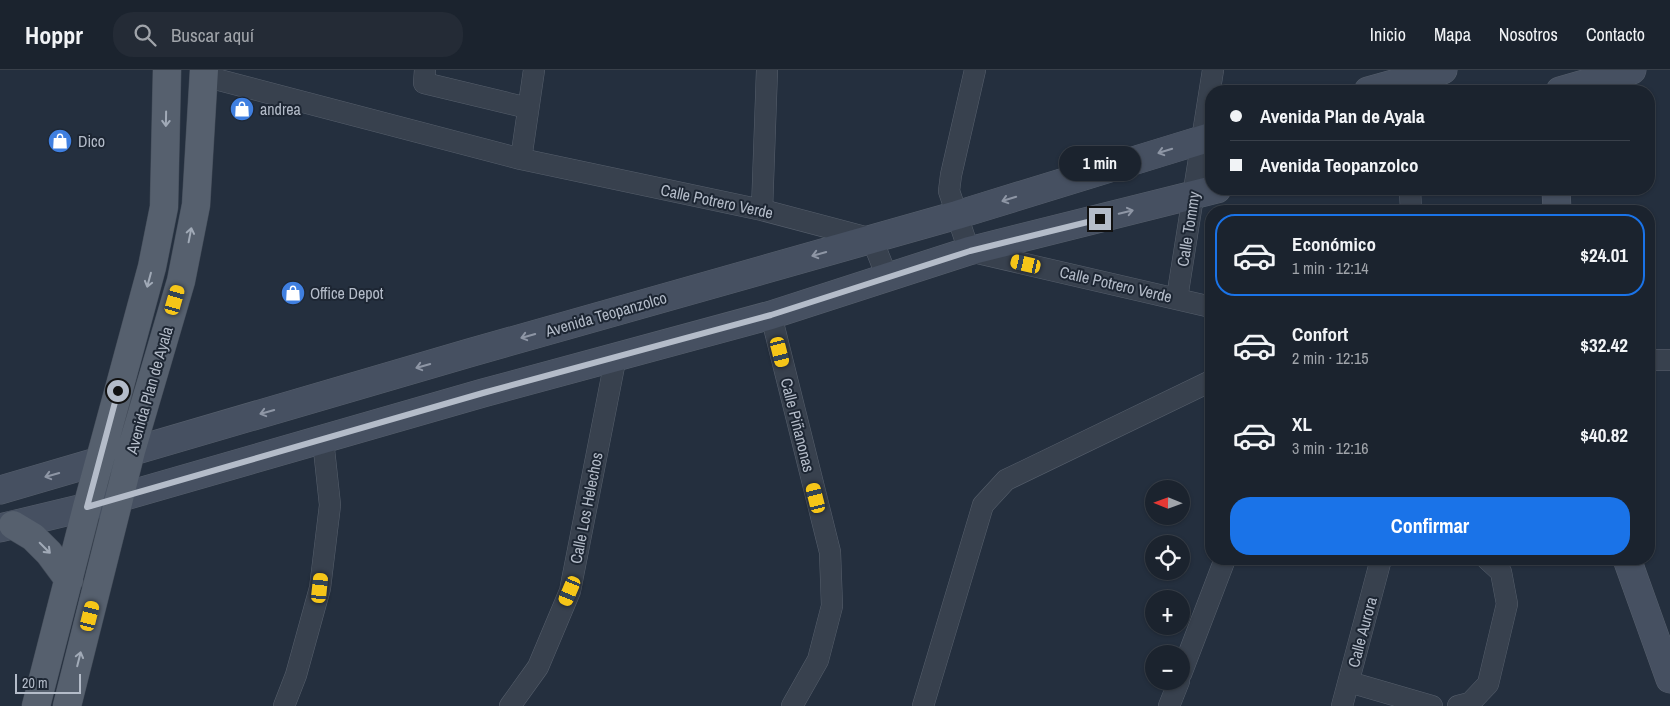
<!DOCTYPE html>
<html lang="es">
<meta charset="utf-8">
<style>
:root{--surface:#1b232e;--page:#242b36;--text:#f1f3f6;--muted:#a0a4aa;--line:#39404a;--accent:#1a73e8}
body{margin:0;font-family:"Archivo Narrow",sans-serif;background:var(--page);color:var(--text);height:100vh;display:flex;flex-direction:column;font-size:19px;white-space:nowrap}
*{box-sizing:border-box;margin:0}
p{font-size:16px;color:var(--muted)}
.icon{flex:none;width:28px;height:28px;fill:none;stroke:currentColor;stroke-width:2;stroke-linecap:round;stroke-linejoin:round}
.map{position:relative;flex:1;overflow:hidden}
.side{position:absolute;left:1205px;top:135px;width:450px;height:360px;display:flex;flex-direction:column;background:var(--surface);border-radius:20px;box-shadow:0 1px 4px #0004,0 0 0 1px var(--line)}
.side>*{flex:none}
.guide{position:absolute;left:1205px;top:15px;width:450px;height:110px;border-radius:20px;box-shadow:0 1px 4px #0004,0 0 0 1px var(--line);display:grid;align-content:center;height:110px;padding:0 25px;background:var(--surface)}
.needle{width:32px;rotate:271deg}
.fabs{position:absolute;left:1145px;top:410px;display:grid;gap:10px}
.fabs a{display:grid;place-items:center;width:45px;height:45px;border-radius:50%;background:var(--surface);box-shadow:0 1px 4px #0004,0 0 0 1px var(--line);font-size:25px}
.scale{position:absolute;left:15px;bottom:12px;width:66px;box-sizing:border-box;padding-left:5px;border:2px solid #b4bcc9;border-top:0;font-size:14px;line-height:18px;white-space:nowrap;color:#b4bcc9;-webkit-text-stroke:4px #1d2633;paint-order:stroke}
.end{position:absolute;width:22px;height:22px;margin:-11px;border:6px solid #b4bcc9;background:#111;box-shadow:0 0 0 2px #111}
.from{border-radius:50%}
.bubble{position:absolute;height:35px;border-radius:18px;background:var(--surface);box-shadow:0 1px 4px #0004,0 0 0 1px var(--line);font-size:16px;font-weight:700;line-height:35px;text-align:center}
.car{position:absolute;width:15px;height:30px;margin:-15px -8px;border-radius:6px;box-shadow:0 0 4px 1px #0007;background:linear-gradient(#f5c518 24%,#345 0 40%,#f5c518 0 76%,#345 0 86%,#f5c518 0)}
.guide b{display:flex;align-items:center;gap:18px;height:48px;font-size:19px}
.guide b+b{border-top:1px solid var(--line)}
.guide i{width:12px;height:12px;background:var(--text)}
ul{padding:9px 0 0;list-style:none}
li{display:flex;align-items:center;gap:15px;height:82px;margin:0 10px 8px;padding:0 15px;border:2px solid transparent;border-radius:20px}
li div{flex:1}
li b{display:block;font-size:19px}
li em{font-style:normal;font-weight:700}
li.active{border-color:var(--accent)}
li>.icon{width:45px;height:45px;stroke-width:1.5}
.primary-button{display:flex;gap:10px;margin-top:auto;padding:10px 25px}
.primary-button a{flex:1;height:58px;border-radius:20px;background:var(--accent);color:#fff;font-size:20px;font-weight:700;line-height:58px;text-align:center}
header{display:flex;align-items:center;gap:30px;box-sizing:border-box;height:70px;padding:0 25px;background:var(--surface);border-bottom:1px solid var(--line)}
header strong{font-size:24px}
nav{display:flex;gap:28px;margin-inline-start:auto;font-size:18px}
.search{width:350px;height:45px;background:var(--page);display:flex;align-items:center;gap:12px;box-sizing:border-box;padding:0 18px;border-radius:20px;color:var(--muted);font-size:19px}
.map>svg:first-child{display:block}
</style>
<header>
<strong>Hoppr</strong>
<div class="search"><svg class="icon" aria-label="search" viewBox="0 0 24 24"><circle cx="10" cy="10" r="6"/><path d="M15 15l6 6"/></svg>Buscar aquí</div>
<nav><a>Inicio</a><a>Mapa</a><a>Nosotros</a><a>Contacto</a></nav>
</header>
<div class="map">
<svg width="1670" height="636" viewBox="0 0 1670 636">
<rect width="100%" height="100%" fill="#242f3e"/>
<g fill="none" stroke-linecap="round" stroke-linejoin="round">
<!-- minor casing -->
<g stroke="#565f6c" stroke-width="22">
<path id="minor" d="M425,0L424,13L528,38
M975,0L951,105L949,121L969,181L1211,237
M204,6L521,89L762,140L872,169L887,207
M521,89L534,0
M1410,119L1411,141
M762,140L767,0
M1177,228L1213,0
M771,245L830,482L832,536L818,590L792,636
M1649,290H1670
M1181,604L1225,489
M1349,612L1432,636
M284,636L296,605L320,518L330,435L323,370
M510,636L538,597L570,521L616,286
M923,636L983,435L1006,410L1211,311
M1169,636L1179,611
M1342,636L1381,489
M1458,636L1470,633L1488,614L1507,534L1501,502L1487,489"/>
</g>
<!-- secondary casing -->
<g stroke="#565f6c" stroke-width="29">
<path id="secondary" d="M1368,21L1443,0
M1560,21L1632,0
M1556,119L1557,141
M0,420L469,283L957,145L1211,67
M0,458L87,437L483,323L771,245L969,181L1217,119
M1627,489L1670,609"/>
</g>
<!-- primary casing -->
<g stroke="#414a57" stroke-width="29">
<path id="primary" d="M13,455L33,467L49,483L69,510
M36,636L87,437L152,197L164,137L167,0
M67,636L131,381L181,211L196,135L204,0"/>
</g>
<!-- minor -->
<use href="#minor" stroke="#38414e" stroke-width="21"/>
<!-- secondary -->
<use href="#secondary" stroke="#465061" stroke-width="28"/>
<!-- primary -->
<use href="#primary" stroke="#56606e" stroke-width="28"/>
</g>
<!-- one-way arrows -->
<defs><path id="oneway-shaft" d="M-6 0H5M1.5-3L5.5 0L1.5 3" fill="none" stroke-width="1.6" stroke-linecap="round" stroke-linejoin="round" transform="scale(1.25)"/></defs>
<g stroke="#a1aab7">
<use href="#oneway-shaft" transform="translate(166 49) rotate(91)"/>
<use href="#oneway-shaft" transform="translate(190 165) rotate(-79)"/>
<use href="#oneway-shaft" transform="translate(149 210) rotate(105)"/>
<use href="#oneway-shaft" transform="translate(45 478) rotate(45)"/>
<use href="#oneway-shaft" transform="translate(79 589) rotate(-76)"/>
</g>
<g stroke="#8e96a5">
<use href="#oneway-shaft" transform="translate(1165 81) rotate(163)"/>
<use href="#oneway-shaft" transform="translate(1009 129) rotate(163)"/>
<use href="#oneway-shaft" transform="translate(1126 142) rotate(-14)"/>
<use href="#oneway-shaft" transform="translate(819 184) rotate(164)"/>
<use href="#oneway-shaft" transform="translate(528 266) rotate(164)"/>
<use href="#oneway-shaft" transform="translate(423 296) rotate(164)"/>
<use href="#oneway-shaft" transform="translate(267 342) rotate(164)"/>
<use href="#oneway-shaft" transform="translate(52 405) rotate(164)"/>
</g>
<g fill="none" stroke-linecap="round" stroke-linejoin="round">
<!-- route -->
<path stroke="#b4bcc9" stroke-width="6" d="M118,321L87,437L483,323L771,245L970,181L1100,149"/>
</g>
<!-- icons -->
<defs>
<g id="shop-disc" transform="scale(1.25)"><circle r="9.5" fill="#3f7fe0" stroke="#1d2633"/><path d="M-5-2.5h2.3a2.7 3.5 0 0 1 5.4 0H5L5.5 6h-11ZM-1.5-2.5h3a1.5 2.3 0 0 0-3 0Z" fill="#fff"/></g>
</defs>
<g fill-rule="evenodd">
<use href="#shop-disc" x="242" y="39"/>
<use href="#shop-disc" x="60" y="71"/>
<use href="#shop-disc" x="293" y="223"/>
</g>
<g text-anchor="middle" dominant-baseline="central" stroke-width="4" stroke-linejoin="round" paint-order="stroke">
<!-- poi labels -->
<g font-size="16" fill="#b4bcc9" stroke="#1d2633" text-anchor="start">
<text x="260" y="39">andrea</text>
<text x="78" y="71">Dico</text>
<text x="310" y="223">Office Depot</text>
</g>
<!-- street labels -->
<g font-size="16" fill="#b4bcc9" stroke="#1d2633">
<text transform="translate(717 131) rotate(12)">Calle Potrero Verde</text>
<text transform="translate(1188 159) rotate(-81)">Calle Tommy</text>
<text transform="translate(1116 214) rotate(13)">Calle Potrero Verde</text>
<text transform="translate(606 244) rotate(-16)">Avenida Teopanzolco</text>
<text transform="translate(149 320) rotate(-74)">Avenida Plan de Ayala</text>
<text transform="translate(798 355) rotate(76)">Calle Piñanonas</text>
<text transform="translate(586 438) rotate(-79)">Calle Los Helechos</text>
<text transform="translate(1362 562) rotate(-75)">Calle Aurora</text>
</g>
</g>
</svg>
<div class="fabs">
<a><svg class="needle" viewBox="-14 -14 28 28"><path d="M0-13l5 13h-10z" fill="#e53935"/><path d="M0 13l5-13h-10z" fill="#a0a4aa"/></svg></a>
<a><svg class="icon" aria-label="locate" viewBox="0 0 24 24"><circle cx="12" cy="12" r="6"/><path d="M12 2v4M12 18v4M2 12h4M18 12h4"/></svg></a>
<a>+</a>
<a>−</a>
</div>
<div class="scale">20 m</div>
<i class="end from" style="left:118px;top:321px"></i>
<i class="end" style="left:1100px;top:149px"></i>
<div class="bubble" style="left:1059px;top:76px;width:82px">1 min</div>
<i class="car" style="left:1026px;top:194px;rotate:283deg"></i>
<i class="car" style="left:175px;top:230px;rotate:16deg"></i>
<i class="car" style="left:780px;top:282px;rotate:166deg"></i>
<i class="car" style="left:816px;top:428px;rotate:346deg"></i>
<i class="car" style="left:320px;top:518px;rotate:6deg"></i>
<i class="car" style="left:570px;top:521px;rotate:203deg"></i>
<i class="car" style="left:90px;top:546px;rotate:14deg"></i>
<div class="guide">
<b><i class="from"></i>Avenida Plan de Ayala</b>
<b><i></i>Avenida Teopanzolco</b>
</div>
<section class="side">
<ul>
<li class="active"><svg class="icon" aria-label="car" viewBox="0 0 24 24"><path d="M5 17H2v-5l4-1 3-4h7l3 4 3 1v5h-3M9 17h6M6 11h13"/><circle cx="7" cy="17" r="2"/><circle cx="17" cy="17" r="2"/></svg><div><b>Económico</b><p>1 min · 12:14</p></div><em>$24.01</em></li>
<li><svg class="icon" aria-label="car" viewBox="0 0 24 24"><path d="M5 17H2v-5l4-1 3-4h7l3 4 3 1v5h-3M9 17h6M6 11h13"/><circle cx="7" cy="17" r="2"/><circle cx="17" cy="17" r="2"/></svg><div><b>Confort</b><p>2 min · 12:15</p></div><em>$32.42</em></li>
<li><svg class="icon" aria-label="car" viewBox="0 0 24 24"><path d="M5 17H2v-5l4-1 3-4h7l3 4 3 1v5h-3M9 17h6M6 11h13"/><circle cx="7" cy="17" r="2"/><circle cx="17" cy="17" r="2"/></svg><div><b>XL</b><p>3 min · 12:16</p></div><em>$40.82</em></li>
</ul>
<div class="primary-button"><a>Confirmar</a></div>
</section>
</div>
